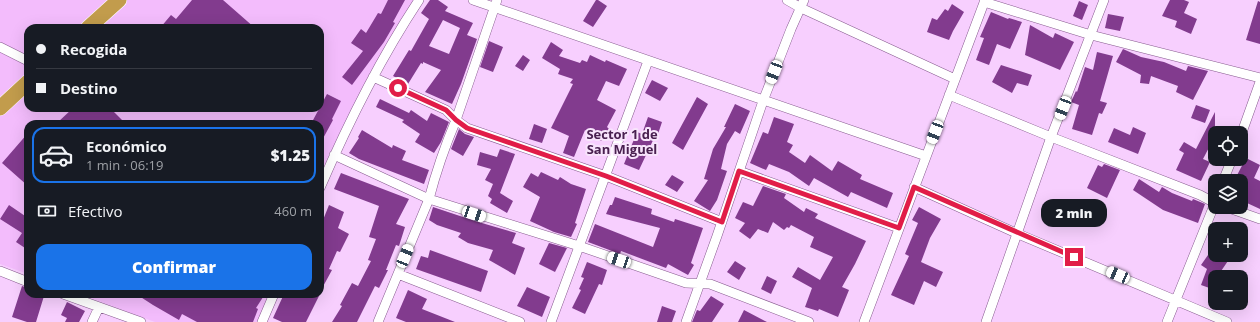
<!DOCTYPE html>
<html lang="es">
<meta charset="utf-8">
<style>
:root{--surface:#171b24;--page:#20242c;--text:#f1f3f6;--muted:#9ea1a6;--line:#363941;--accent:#1a73e8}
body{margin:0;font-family:"Open Sans",sans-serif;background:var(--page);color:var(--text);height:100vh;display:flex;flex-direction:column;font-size:15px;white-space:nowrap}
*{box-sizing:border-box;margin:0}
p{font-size:13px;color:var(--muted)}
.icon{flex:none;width:22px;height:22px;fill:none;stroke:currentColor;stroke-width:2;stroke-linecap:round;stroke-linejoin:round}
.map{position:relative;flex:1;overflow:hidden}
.drawer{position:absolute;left:24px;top:120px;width:300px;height:178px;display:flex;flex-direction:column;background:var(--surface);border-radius:12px;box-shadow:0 4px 16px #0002}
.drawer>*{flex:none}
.banner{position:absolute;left:24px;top:24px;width:300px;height:88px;border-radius:12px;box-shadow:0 4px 16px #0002;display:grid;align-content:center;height:88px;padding:0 12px;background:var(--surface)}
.fabs{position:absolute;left:1208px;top:126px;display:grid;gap:8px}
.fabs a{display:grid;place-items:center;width:40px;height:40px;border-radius:8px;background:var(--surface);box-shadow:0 4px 16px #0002;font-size:20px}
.end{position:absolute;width:18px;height:18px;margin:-9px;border:5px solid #e11d48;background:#fff;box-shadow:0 0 0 2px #fff}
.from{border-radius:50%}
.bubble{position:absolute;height:28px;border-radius:12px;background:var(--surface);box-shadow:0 4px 16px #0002;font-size:13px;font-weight:800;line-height:28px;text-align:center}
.car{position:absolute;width:12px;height:24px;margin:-12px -6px;border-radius:5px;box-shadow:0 0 3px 1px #0007;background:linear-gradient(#fff 24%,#345 0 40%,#fff 0 76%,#345 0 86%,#fff 0)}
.banner b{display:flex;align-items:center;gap:14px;height:38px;font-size:15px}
.banner b+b{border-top:1px solid var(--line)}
.banner i{width:10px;height:10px;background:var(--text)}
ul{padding:7px 0 0;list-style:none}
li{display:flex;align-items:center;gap:12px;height:56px;margin:0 8px 6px;padding:0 4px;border:2px solid transparent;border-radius:12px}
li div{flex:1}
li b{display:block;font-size:15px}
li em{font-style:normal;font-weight:800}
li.active{border-color:var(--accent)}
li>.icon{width:36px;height:36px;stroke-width:1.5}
.pay{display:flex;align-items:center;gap:10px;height:44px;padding:0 12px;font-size:15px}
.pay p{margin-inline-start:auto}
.primary-button{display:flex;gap:8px;margin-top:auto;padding:8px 12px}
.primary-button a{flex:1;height:46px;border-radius:12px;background:var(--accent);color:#fff;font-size:16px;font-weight:800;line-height:46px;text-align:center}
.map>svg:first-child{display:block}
</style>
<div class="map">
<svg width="1260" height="322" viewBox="0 0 1260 322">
<rect width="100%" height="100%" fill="#f7cffe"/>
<!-- built -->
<path fill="#f3bcfc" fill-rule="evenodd" d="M0,0H415L369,79L329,155L320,176V124H28V274L0,264ZM28,28H320V108H28Z
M80,294H270L259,322H155Z"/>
<!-- building -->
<path fill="#823b8e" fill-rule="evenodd" d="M192,0H223L255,28H160L171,15L176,19Z
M388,0H405L393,22L395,23L384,42L352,85L342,77L363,51L351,43L361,29L366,33L378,13L381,14Z
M430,0H438L448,7L445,11L473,23L467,35L477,39L461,84L452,104L425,92L441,70L423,62V64L421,63L408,84L393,76L409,50L411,51L429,19L421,13ZM443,20L460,28L449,54L429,46Z
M596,0H598L607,6L593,27L583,21Z
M1170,0H1184L1189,2L1184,13L1197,19L1191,34L1175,27L1177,21L1162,16Z
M1079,1L1088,5L1082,20L1073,16Z
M1258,1L1260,2V44L1246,40Z
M952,4L964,12L953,31L949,40L927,32L932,18L937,20L945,9L948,11Z
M991,12L1008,19L1009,18L1022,22L1010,49L997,44L989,65L976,60L984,38L980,37Z
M1108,14L1124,17L1120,31L1105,28Z
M1030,25L1053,38L1055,33L1074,42L1060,70L1025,55Z
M489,41L503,47L493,72L480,67Z
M551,42L563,50L559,56L580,63L582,60L587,62L590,55L605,62L606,60L627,69L619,86L606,81L597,100L616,110L607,127L609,129L601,141L585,130L574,157L563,153L569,136L551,128L573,84L570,83L573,79L558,74L560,69L542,58Z
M1123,49L1141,57L1164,62L1186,71L1188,66L1208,71L1193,100L1176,92L1178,86L1151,76L1149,84L1140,83L1141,75L1116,62Z
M1097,52L1113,56L1100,101L1107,103L1102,114L1099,113L1092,135L1072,129L1079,105L1071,102L1076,91L1077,92L1085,67L1093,70Z
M523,55L530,60L523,71L515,66Z
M1001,65L1032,75L1028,86L1017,83L1012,93L992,82Z
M652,80L668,88L660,101L645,93Z
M327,94L341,101L332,119L333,120L320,144V124H315L312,122Z
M697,97L708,104L683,150L672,143Z
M380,99L409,113L411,110L427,121L431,113L449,122L441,142L434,153L415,142L420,134L402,122L404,120L376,107Z
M735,104L750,111L740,134L735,131L727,144L721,169L727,171L717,200L710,211L694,201L708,180L704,179L713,149L726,127H724Z
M1196,105L1210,110L1205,123L1191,118Z
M73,108H110L126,124H56Z
M1215,112V136L1203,159L1210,162L1201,181L1176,170L1184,153L1179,150L1184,142L1196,149Z
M648,117L662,122L657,137L655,136L639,170L624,164L637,132L642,134Z
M774,117L794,124L787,142L793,145L789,152L805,163L810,155L832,171L838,161L862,175L860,179L893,193L887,208L851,192L848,197L814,178L809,186L789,172L769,164L766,170L750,163L763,132L768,134Z
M534,124L547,129L542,143L529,139Z
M1133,127L1146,133L1138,154L1108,142L1114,128L1130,135Z
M459,129L465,134L474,137L463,156L451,149Z
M362,130L392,148L393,145L406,151L402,160L429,170L424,184L359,159L349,153L359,138L358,137Z
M28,133V186L2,163Z
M500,149L515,154L500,193L513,201L507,213L490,203L492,199L488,196L493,184L485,180L491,169L477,165L480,152L497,157Z
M1246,158L1260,165L1254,178L1260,181V209L1247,203L1248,201L1241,198V181H1234Z
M1104,164L1120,170L1107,198L1087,188L1098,165L1102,167Z
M541,172L558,180L560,177L571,184L586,189L575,223L577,224L571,237L554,232L530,221L540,197L523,187L531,173L538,177Z
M341,173L409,199L396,224L405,227L399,246L396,245L386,270H388L379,288L375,286L357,322H332L342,306L340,305L352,283L358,286L371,261L368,260L376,239L369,237L379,206L334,189Z
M672,175L684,182L677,192L665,185Z
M1139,179L1159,192L1162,187L1172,193L1192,201L1193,199L1205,204L1198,223L1163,210L1133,190Z
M763,186L786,194L784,198L804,212L806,208L818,214L815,218L866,241L855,264L842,287L849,290L838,317L819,309L818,311L805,307L812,288L792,277L798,267L820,280L833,257L810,247L814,237L791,225L789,228L787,227L784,230L773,222L768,233L758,229L750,239L739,231L745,223L735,218L743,202L753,206Z
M615,197L652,209L651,214L674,222L675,219L703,228L691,263L694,265L688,275L668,264L666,268L621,251L620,254L588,242L595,224L653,247L660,228L606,214L610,205H612Z
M9,205L28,218V250L16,242L22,233L0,219Z
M329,205L344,212L338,228L349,234L340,252L337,251L329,269L332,270L320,292V218L323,220Z
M433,207L475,221L516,233L512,243L525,248L515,275L489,260L493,250L468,243L458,237L461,233L437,225L429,220Z
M919,207L941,219L930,238L921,262L943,272L936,287L924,281L914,305L891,295L909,256L905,254L918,223L912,220Z
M549,243L567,248L555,272L539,264Z
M430,250L488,271L481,292L416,269L421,256L428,258Z
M1208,255H1232L1217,277H1215V290L1201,285L1207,269L1201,265Z
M735,261L746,268L739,280L727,272Z
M587,262L607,270L602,285L599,284L585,314L572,308L581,290L579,289L584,278L581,277Z
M767,276L777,281L771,294L761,289Z
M22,286L28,288V294H38L44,296L36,322H27L12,317Z
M527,287L550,297L542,317L517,306Z
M408,290L427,299L422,309L455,322H406L396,318Z
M136,294H265L256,308L258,309L253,322H197L182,314L179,320L153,305Z
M284,294H320L306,322H282L273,318Z
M711,296L724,304L712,322H692L697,310L700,311Z
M67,302L85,311L79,322H65L67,318L61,315Z
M662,306L676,311L672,322H657Z
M744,310L767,322H738Z"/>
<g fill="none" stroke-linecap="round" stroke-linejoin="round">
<!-- minor casing -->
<g stroke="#875b8f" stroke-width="10">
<path id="minor" d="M473,0L926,156
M787,0L801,8L955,79
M984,2L1091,35L1260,78
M0,47L28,61
M373,77L446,110L456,120L467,128L606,176L722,222
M949,95L1051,137L1200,195L1215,203
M1241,135L1260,82
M334,155L429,199L579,246L686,283L710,284L809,322
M739,171L899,228
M1223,181L1232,159
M914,187L1016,233L1227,322
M320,188C348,123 380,59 419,0
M1226,207L1260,219
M0,271L28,282
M398,274L520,322
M63,294L141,322
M92,322L99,307
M262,322L274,294
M378,322L429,199C436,172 445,146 456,120L497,0
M551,322L648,61
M686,322L717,236L763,101L791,29L804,0
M864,322L985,0
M986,322L1051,137L1104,0
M1167,322L1215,203"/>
</g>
<!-- trunk casing -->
<g stroke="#fff" stroke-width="16">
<path id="trunk" d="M88,28L119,0
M0,108L28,82"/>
</g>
<!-- minor -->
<use href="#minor" stroke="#fff" stroke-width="9"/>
<!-- trunk -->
<use href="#trunk" stroke="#c29c4c" stroke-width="15"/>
</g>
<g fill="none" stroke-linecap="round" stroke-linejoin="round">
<!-- route -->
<path stroke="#e11d48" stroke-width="5" d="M398,88L446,110L456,120L467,128L606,176L722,222L739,171L899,228L914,187L1074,257"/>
</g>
<g text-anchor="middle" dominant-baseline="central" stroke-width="4" stroke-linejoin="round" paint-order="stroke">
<!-- neighbourhood labels -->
<g font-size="13" font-weight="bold" fill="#492050" stroke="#f8e4fc">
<text x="622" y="134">Sector 1 de<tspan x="622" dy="15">San Miguel</tspan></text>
</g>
</g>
</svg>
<div class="fabs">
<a><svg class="icon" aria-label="locate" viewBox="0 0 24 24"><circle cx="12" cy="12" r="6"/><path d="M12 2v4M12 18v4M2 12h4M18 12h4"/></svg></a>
<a><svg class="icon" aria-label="layers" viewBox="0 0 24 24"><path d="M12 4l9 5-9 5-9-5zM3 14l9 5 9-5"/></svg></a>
<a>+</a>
<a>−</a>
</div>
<i class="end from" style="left:398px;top:88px"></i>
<i class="end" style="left:1074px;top:257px"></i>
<div class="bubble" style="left:1041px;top:199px;width:66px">2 min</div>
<i class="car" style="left:774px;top:72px;rotate:201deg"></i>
<i class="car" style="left:1063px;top:108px;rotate:201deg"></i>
<i class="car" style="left:935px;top:132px;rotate:201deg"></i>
<i class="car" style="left:474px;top:214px;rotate:108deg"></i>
<i class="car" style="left:405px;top:256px;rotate:22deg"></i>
<i class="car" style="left:619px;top:260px;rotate:289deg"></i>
<i class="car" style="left:1118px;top:275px;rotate:293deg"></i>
<div class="banner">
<b><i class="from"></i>Recogida</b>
<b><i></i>Destino</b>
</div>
<section class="drawer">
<ul>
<li class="active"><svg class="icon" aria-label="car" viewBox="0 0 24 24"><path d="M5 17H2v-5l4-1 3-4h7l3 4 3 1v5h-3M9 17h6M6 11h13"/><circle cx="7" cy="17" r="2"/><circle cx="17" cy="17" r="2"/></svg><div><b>Económico</b><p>1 min · 06:19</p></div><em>$1.25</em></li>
</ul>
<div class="pay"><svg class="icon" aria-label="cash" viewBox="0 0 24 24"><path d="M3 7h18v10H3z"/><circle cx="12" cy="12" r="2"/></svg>Efectivo<p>460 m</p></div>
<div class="primary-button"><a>Confirmar</a></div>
</section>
</div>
